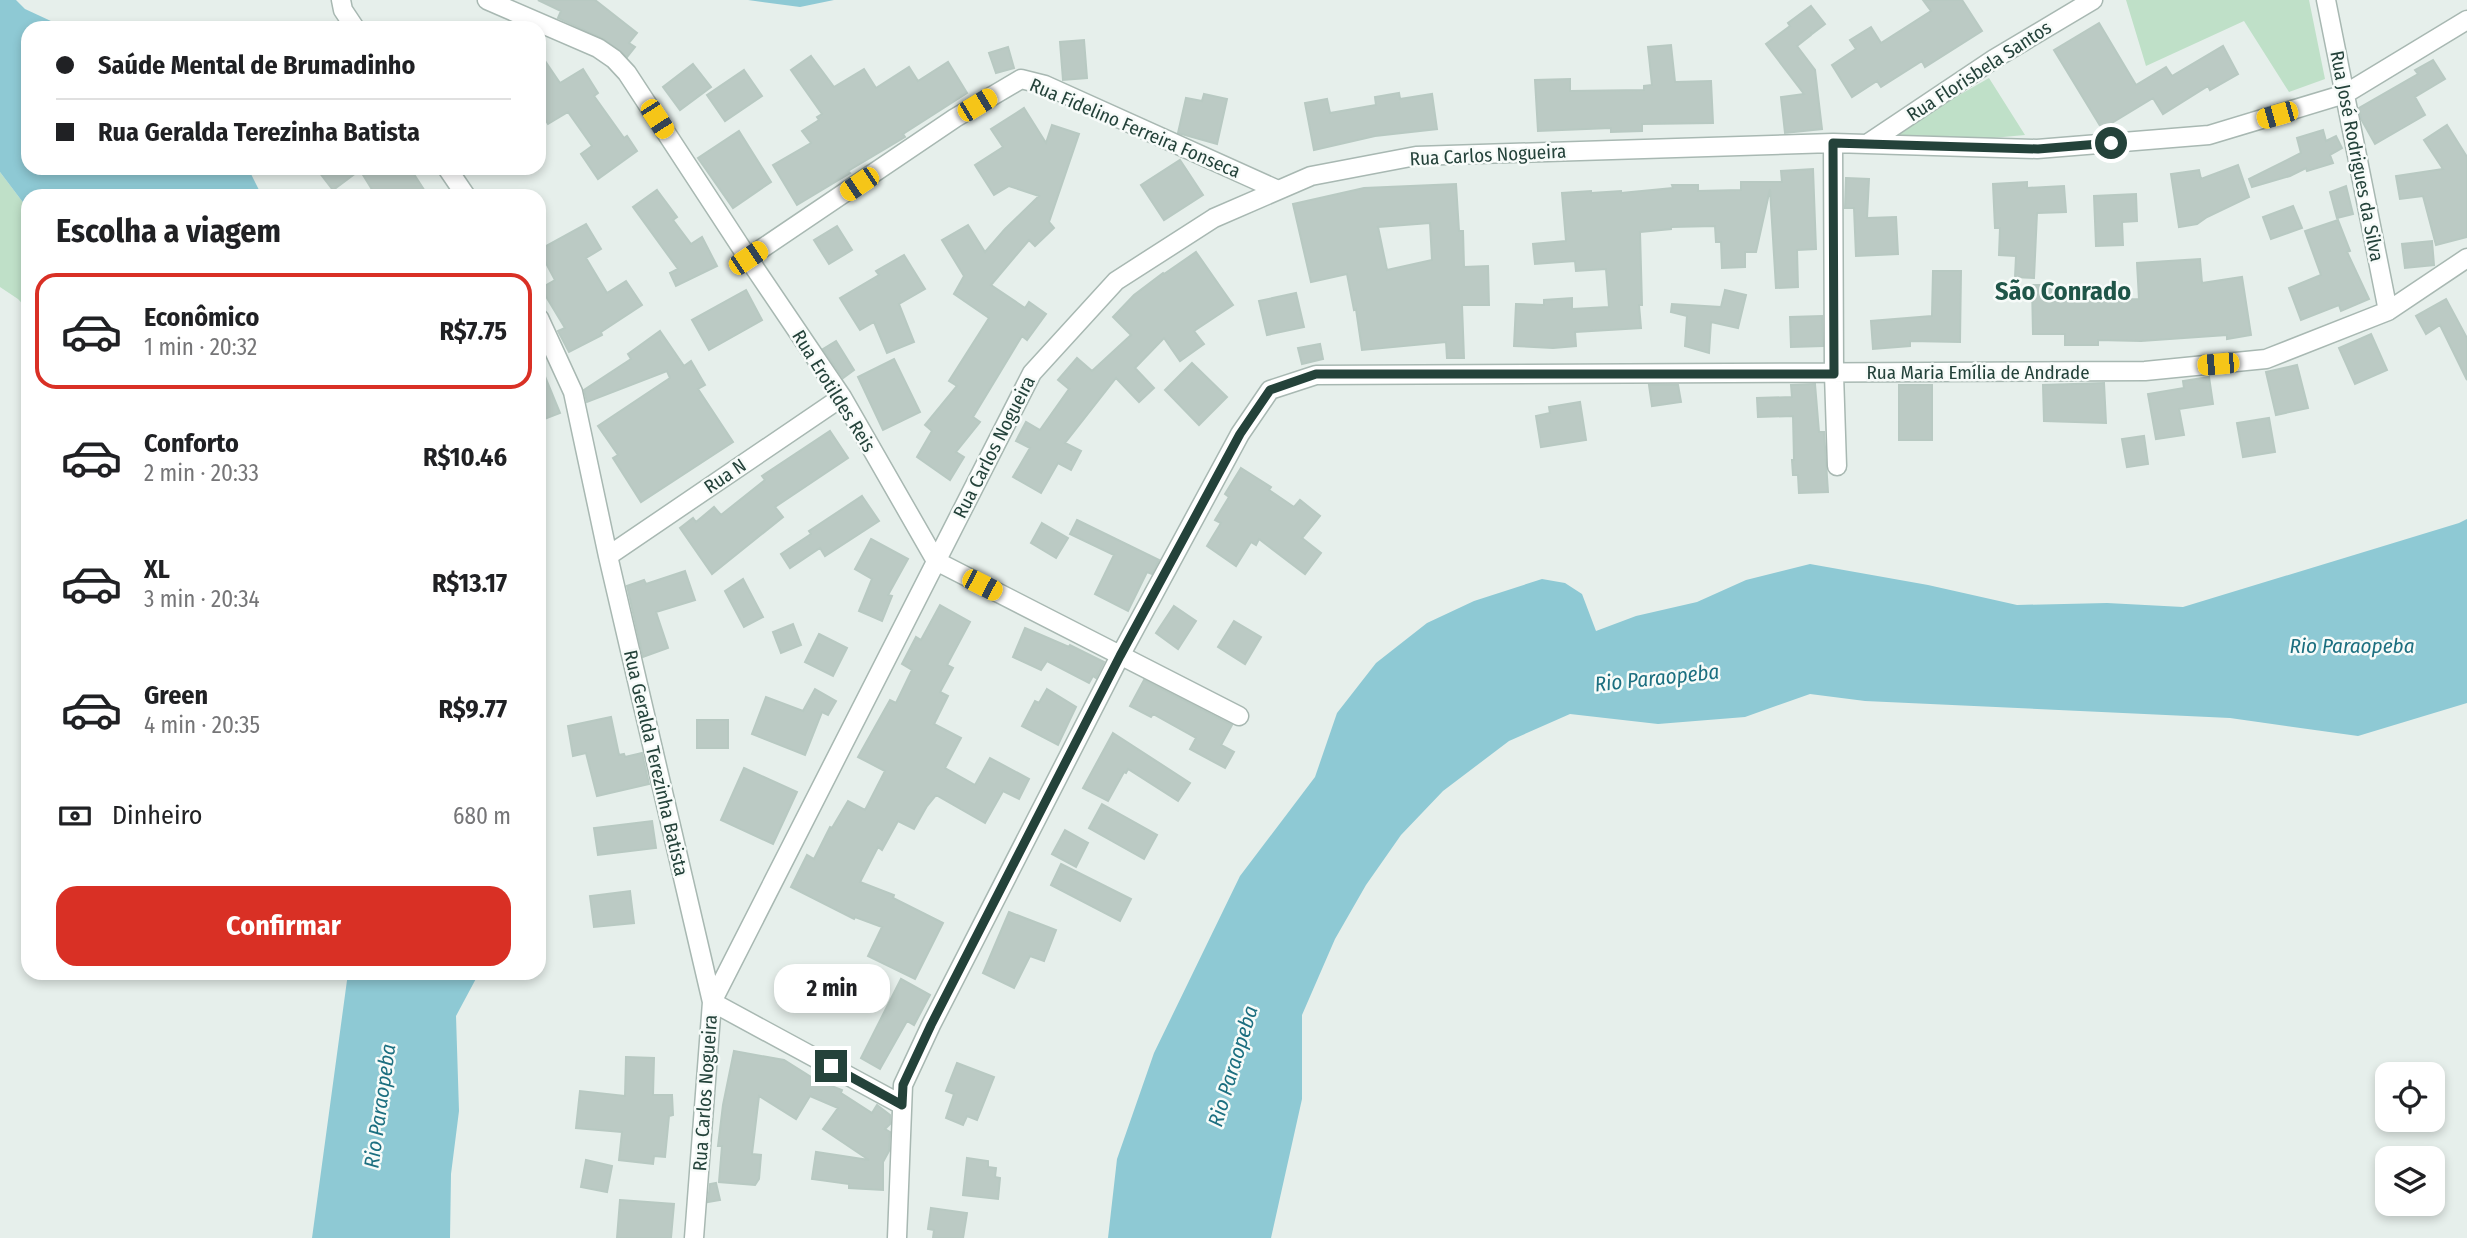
<!DOCTYPE html>
<html lang="pt">
<meta charset="utf-8">
<style>
:root{--surface:#fff;--page:#f6f6f6;--text:#202124;--muted:#757577;--line:#e0e0e0;--accent:#d93025}
body{margin:0;font-family:"Fira Sans Condensed",sans-serif;background:var(--page);color:var(--text);height:100vh;display:flex;flex-direction:column;font-size:26px;white-space:nowrap}
*{box-sizing:border-box;margin:0}
p{font-size:23px;color:var(--muted)}
.icon{flex:none;width:38px;height:38px;fill:none;stroke:currentColor;stroke-width:2;stroke-linecap:round;stroke-linejoin:round}
.map{position:relative;flex:1;overflow:hidden}
.drawer{position:absolute;left:21px;top:189px;width:525px;height:791px;display:flex;flex-direction:column;background:var(--surface);border-radius:21px;box-shadow:0 4px 10px #0003}
.drawer>*{flex:none}
.top-card{position:absolute;left:21px;top:21px;width:525px;height:154px;border-radius:21px;box-shadow:0 4px 10px #0003;display:grid;align-content:center;height:154px;padding:0 35px;background:var(--surface)}
.tools{position:absolute;left:2375px;top:1062px;display:grid;gap:14px}
.tools a{display:grid;place-items:center;width:70px;height:70px;border-radius:14px;background:var(--surface);box-shadow:0 4px 10px #0003;font-size:35px}
.end{position:absolute;width:32px;height:32px;margin:-16px;border:9px solid #24423a;background:#fff;box-shadow:0 0 0 4px #fff}
.from{border-radius:50%}
.bubble{position:absolute;height:49px;border-radius:21px;background:var(--surface);box-shadow:0 4px 10px #0003;font-size:23px;font-weight:700;line-height:49px;text-align:center}
.car{position:absolute;width:21px;height:42px;margin:-21px -10px;border-radius:9px;box-shadow:0 0 5px 2px #0007;background:linear-gradient(#f5c518 24%,#345 0 40%,#f5c518 0 76%,#345 0 86%,#f5c518 0)}
.top-card b{display:flex;align-items:center;gap:24px;height:66px;font-size:26px}
.top-card b+b{border-top:2px solid var(--line)}
.top-card i{width:18px;height:18px;background:var(--text)}
ul{padding:0;list-style:none}
li{display:flex;align-items:center;gap:21px;height:116px;margin:0 14px 10px;padding:0 21px;border:4px solid transparent;border-radius:21px}
li div{flex:1}
li b{display:block;font-size:26px}
li em{font-style:normal;font-weight:700}
li.on{border-color:var(--accent)}
li>.icon{width:63px;height:63px;stroke-width:1.5}
h2{padding:0 35px;font-size:32px;line-height:84px}
.pay{display:flex;align-items:center;gap:18px;height:77px;padding:0 35px;font-size:26px}
.pay p{margin-inline-start:auto}
.button{display:flex;gap:14px;margin-top:auto;padding:14px 35px}
.button a{flex:1;height:80px;border-radius:21px;background:var(--accent);color:#fff;font-size:28px;font-weight:700;line-height:80px;text-align:center}
.map>svg:first-child{display:block}
</style>
<div class="map">
<svg width="2467" height="1238" viewBox="0 0 2467 1238">
<rect width="100%" height="100%" fill="#e6efeb"/>
<!-- green -->
<path fill="#bfe0c8" d="M2126,0H2309L2325,79L2289,92L2244,21L2146,66Z
M1989,78L2025,135L1905,146L1898,138V130Z
M0,172L28,209V310L18,299L0,287Z"/>
<!-- water -->
<path fill="#8ec9d4" d="M0,0H16L25,9L66,28H28V168H248L262,196H28V209L0,172Z
M748,0H834L800,7Z
M2467,519V703L2358,736L2230,718L1865,701L1810,694L1745,717L1658,724L1570,714L1509,741L1443,791L1401,835L1366,885L1335,939L1302,1015V1099L1271,1238H1108L1117,1159L1154,1053L1240,876L1315,777L1337,713L1376,663L1427,623L1474,601L1542,579L1565,583L1582,594L1596,631L1636,616L1697,602L1746,580L1810,564L1928,585L2017,605L2107,603L2183,607L2459,523Z
M348,973H479L456,1016L459,1111L451,1174L450,1238H312Z"/>
<!-- building -->
<path fill="#bbcac4" stroke="#b8c9c2" stroke-width="2" fill-rule="evenodd" d="M538,0H595L637,33L629,43L635,47L627,57L604,39L558,18L561,11Z
M1923,0H1962L1982,31L1925,67L1922,61L1881,87L1877,81L1852,97L1832,65L1856,49L1850,40L1871,27L1881,43L1931,11Z
M1811,6L1825,24L1812,34L1811,32V35L1797,46L1815,70L1822,129L1785,133L1781,97L1804,94L1766,44L1790,26L1788,23Z
M2099,23L2136,85L2166,67L2172,76L2223,46L2238,74L2210,90L2208,86L2163,114L2153,98L2102,129L2054,50Z
M1084,40L1087,78L1063,80L1060,42Z
M1671,45L1675,82L1711,81L1713,123L1642,124V131L1611,132V128L1538,131L1535,80L1570,79V91L1644,90V86L1652,85L1648,47Z
M1008,47L1014,68L996,73L989,53Z
M539,52L560,83L583,69L598,93L594,96L624,138L627,136L637,151L598,179L581,154L592,146L568,112L548,124L539,109Z
M811,56L834,87L864,69L876,88L909,67L918,81L948,62L967,93L903,134L905,137L848,171L850,173L797,205L773,165L811,143L802,131L819,120L817,117L822,114L791,70Z
M2433,60L2445,79L2415,97L2425,115L2375,144L2361,119L2359,108L2418,74L2415,70Z
M693,64L711,87L680,110L663,87Z
M744,70L762,96L725,121L707,95Z
M1399,93L1400,99L1432,94L1437,129L1375,136L1314,150L1305,103L1327,99L1330,113L1376,105L1375,97Z
M1204,94L1227,99L1217,144L1178,133L1186,98L1202,101Z
M1024,108L1046,143L1052,125L1079,134L1049,222L1054,228L1035,246L1029,240L991,285L1025,308L1029,302L1046,314L1027,340L1022,336L973,417L980,422L956,452L964,457L950,480L917,457L932,431L925,425L957,386L949,381L989,318L954,294L964,276L942,240L968,225L985,252L1005,229L1039,196L1009,186L994,195L975,165L1003,147L991,129Z
M2447,125L2467,157V237L2436,245L2423,196L2400,199L2396,176L2443,169L2424,140Z
M2323,130L2326,141L2336,136L2342,148L2330,155L2333,163L2307,171L2306,168L2290,176L2252,187L2249,179L2301,153L2297,138Z
M739,131L771,182L733,208L698,158Z
M1180,160L1203,195L1164,220L1141,185Z
M2238,165L2249,197L2207,217L2197,224L2179,227L2171,174L2199,170L2201,179Z
M316,168H410L428,196H376L360,170L333,190Z
M1813,169L1816,249L1797,250L1798,287L1776,288L1770,189L1756,252H1745V267L1722,268L1721,242H1716L1715,226L1671,227V229L1640,232L1642,305H1639L1641,328L1575,332L1576,346L1553,348L1514,346L1516,304L1544,305V300L1572,298V309L1609,307L1606,269L1576,271L1575,261L1535,264L1533,244L1566,241L1562,193L1591,191V193L1621,191V193L1673,188L1672,185H1698V191L1741,190V182H1782L1781,171Z
M1846,178L1869,179L1867,218L1896,217L1898,254L1856,256L1854,208H1845Z
M2027,182V188L2064,186L2066,212L2037,213L2034,278L2015,277L2016,256L1999,255L2000,228H1995L1993,184Z
M1456,184L1459,231H1463L1464,267L1488,266L1489,305H1462L1464,358H1447L1446,342L1362,350L1356,309L1354,310L1347,274L1311,282L1293,204L1364,188ZM1430,223L1432,260L1387,270L1378,227Z
M2346,186L2353,214L2337,218L2330,192Z
M657,190L677,217L673,220L691,244L702,237L717,266L676,286L670,273L678,269L633,207Z
M2136,194L2137,221L2122,222L2123,245L2096,246L2094,196Z
M2293,206L2302,228L2271,239L2263,217Z
M2338,220L2350,251L2347,252L2369,299L2341,311L2339,305L2301,320L2289,288L2321,275L2305,231Z
M586,224L601,249L586,258L607,293L626,281L642,305L601,332L602,335L569,352L558,331L565,328L541,288L555,280L539,250Z
M837,226L852,250L829,264L814,240Z
M2432,241L2434,265L2405,268L2402,244Z
M1196,252L1233,305L1194,331L1204,344L1180,361L1164,338L1135,368L1154,388L1139,402L1116,378L1065,443L1081,451L1071,470L1058,463L1041,493L1013,477L1030,448L1016,441L1026,422L1040,430L1069,389L1058,380L1077,358L1092,371L1131,335L1113,317L1134,295L1163,273L1164,274Z
M904,255L925,289L899,304L914,342L887,353L874,322L860,330L840,298L879,275L876,271Z
M2200,259L2202,283L2242,277L2251,335L2227,339V335L2141,341L2098,340V345H2065V334H2033L2032,285H2058V300L2139,299L2137,263Z
M1933,271H1961L1960,342L1910,341V346L1873,349L1871,321L1932,316Z
M746,290L762,320L709,350L692,320Z
M1725,290L1746,295L1738,328L1711,322L1709,353L1685,346L1687,316L1671,312L1672,304L1721,307Z
M1296,293L1304,327L1267,335L1259,301Z
M2446,299L2467,338V380L2440,325L2426,334L2416,316Z
M1822,316L1823,346L1791,347L1790,317Z
M660,331L684,366L691,361L705,385L698,389L733,442L641,502L613,458L618,455L598,426L670,378L667,371L587,402L584,390L631,359L628,354Z
M2371,334L2387,370L2355,384L2339,348Z
M836,341L854,370L843,378L823,349Z
M1320,344L1323,359L1302,364L1298,348Z
M894,359L920,412L883,430L858,377Z
M539,362L560,413L539,421Z
M1192,363L1227,397L1199,425L1165,390Z
M2297,365L2308,408L2276,415L2266,372Z
M2209,377L2213,404L2179,409L2184,435L2156,439L2148,394L2184,388L2183,381Z
M2104,383L2106,423L2044,421L2043,385Z
M1815,384L1819,432H1824L1828,492L1799,493L1798,475H1793L1792,460H1794L1793,416L1758,417L1757,398L1792,397L1791,385Z
M1649,385H1678L1681,402L1652,406Z
M1899,385H1932V440H1899Z
M1580,402L1586,440L1541,447L1536,416L1550,413L1549,407Z
M2269,418L2275,452L2243,457L2237,423Z
M830,431L848,458L775,507L783,517L712,574L680,528L693,518L696,522L714,507L721,515L765,480L762,476Z
M2144,436L2148,464L2127,467L2122,439Z
M1241,468L1271,487L1269,490L1294,507L1300,500L1320,516L1302,538L1321,553L1305,574L1259,539L1256,545L1251,542L1236,566L1207,546L1221,523L1215,520L1229,497L1225,494Z
M862,496L879,521L825,556L820,548L790,568L781,554L811,534L809,531Z
M1077,520L1159,560L1152,574L1147,572L1128,611L1095,594L1114,555L1070,534Z
M1042,523L1068,538L1056,558L1031,543Z
M871,539L908,559L888,595L892,596L882,621L859,611L872,579L855,569Z
M685,571L695,600L656,612L668,648L643,657L627,586L644,580L646,584Z
M743,579L763,617L744,627L725,591Z
M940,605L970,622L947,665L953,668L940,692L948,696L934,724L961,738L945,768L975,785L990,758L1029,779L1019,799L1003,791L985,823L936,795L927,806L914,829L898,821L882,850L878,847L860,882L894,895L893,898L943,923L915,979L868,956L882,927L855,917L854,919L791,887L807,855L814,859L830,827L832,828L848,801L865,810L885,771L858,757L890,700L896,703L912,670L902,664L916,637L921,640Z
M1174,606L1196,621L1178,649L1156,633Z
M1234,621L1261,637L1245,664L1218,647Z
M793,624L801,645L781,653L773,632Z
M1025,628L1069,647L1070,645L1104,662L1096,678L1093,676L1089,683L1047,661L1041,670L1013,657Z
M819,634L847,648L833,676L805,662Z
M1144,680L1232,725L1221,745L1234,752L1225,768L1190,749L1196,738L1153,714L1151,717L1130,706Z
M815,689L836,701L828,715L822,712L805,755L752,734L766,697L803,711Z
M1047,689L1076,707L1058,745L1022,726L1035,701L1039,703Z
M611,717L619,755L624,754L625,757L642,753L649,784L597,796L586,753L573,756L568,726Z
M697,720H728V748H697Z
M1113,733L1190,783L1178,801L1128,769L1126,773L1124,772L1108,801L1083,788Z
M744,768L797,792L773,844L721,820Z
M1102,804L1157,835L1144,859L1089,828Z
M652,821L656,848L598,855L594,828Z
M1065,830L1088,843L1076,867L1052,854Z
M1061,864L1131,899L1120,921L1051,885Z
M630,891L634,923L594,927L590,896Z
M1009,912L1056,930L1044,961L1030,956L1014,988L983,973Z
M901,979L930,995L914,1025L907,1021L880,1069L861,1058Z
M734,1051L784,1060L816,1080L842,1090L841,1093L872,1113L877,1105L890,1115V1124L885,1129L890,1132L889,1151L883,1162V1190L849,1188V1184L812,1179L816,1152L869,1160L823,1129L838,1108L810,1096L796,1119L759,1096L752,1154L761,1155L759,1179L755,1185L719,1182L722,1146H718L723,1105Z
M626,1057L654,1058L653,1095H672L673,1115L669,1116L665,1157L654,1156L653,1164L619,1160L622,1132L576,1128L580,1091L625,1096Z
M957,1063L994,1077L977,1120L967,1116L963,1125L946,1118L954,1094L946,1091Z
M967,1158L988,1161V1167L996,1168L995,1177L1000,1178L998,1199L963,1195Z
M586,1160L612,1166L607,1192L581,1187Z
M716,1183L720,1200L708,1202L710,1184Z
M620,1200L674,1204L671,1238H617Z
M931,1208L967,1213L963,1238H933L934,1230L928,1229Z"/>
<g fill="none" stroke-linecap="round" stroke-linejoin="round">
<!-- minor casing -->
<g stroke="#a8b8b2" stroke-width="21">
<path id="minor" d="M341,0L343,10L355,28
M487,0L598,48L614,59L627,73L748,258L842,397L936,561L1239,716
M2326,0L2388,311
M1833,143L1834,374L1837,466
M1867,144L1994,59L2093,0
M447,168L466,196
M748,258L955,118L1021,79L1045,85L1278,190
M539,318L573,392L608,556L712,1002L902,1105
M608,556L842,397
M694,1238L712,1002L1032,373L1116,281L1214,218L1311,176L1416,156L1833,143L2037,149L2209,135L2345,94L2467,20
M897,1238L903,1085L931,1025L1120,656L1240,434L1270,390L1316,375L2145,371L2266,359L2388,311L2467,258"/>
</g>
<!-- minor -->
<use href="#minor" stroke="#fff" stroke-width="18"/>
</g>
<g fill="none" stroke-linecap="round" stroke-linejoin="round">
<!-- route -->
<path stroke="#24423a" stroke-width="9" d="M831,1066L902,1105L903,1085L931,1025L1120,656L1240,434L1270,390L1316,374H1834L1833,143L2038,149L2111,143"/>
</g>
<g text-anchor="middle" dominant-baseline="central" stroke-width="5" stroke-linejoin="round" paint-order="stroke">
<!-- street labels -->
<g font-size="19" fill="#24423a" stroke="#f7fbf9">
<text transform="translate(1979 71) rotate(-33)">Rua Florisbela Santos</text>
<text transform="translate(1135 128) rotate(23)">Rua Fidelino Ferreira Fonseca</text>
<text transform="translate(1488 155) rotate(-3)">Rua Carlos Nogueira</text>
<text transform="translate(2357 156) rotate(79)">Rua José Rodrigues da Silva</text>
<text x="1978" y="372">Rua Maria Emília de Andrade</text>
<text transform="translate(834 391) rotate(58)">Rua Erotildes Reis</text>
<text transform="translate(994 447) rotate(-63)">Rua Carlos Nogueira</text>
<text transform="translate(725 476) rotate(-34)">Rua N</text>
<text transform="translate(656 763) rotate(77)">Rua Geralda Terezinha Batista</text>
<text transform="translate(705 1093) rotate(-86)">Rua Carlos Nogueira</text>
</g>
<!-- water labels -->
<g font-size="21" font-style="italic" fill="#1c6f80" stroke="#f7fbf9">
<text x="2352" y="646">Rio Paraopeba</text>
<text transform="translate(1657 678) rotate(-6)">Rio Paraopeba</text>
<text transform="translate(1233 1066) rotate(-73)">Rio Paraopeba</text>
<text transform="translate(380 1106) rotate(-82)">Rio Paraopeba</text>
</g>
<!-- district labels -->
<g font-size="26" font-weight="bold" fill="#1f5548" stroke="#f7fbf9">
<text x="2063" y="291">São Conrado</text>
</g>
</g>
</svg>
<div class="tools">
<a><svg class="icon" aria-label="locate" viewBox="0 0 24 24"><circle cx="12" cy="12" r="6"/><path d="M12 2v4M12 18v4M2 12h4M18 12h4"/></svg></a>
<a><svg class="icon" aria-label="layers" viewBox="0 0 24 24"><path d="M12 4l9 5-9 5-9-5zM3 14l9 5 9-5"/></svg></a>
</div>
<i class="end from" style="left:2111px;top:143px"></i>
<i class="end" style="left:831px;top:1066px"></i>
<div class="bubble" style="left:774px;top:964px;width:116px">2 min</div>
<i class="car" style="left:977px;top:105px;rotate:59deg"></i>
<i class="car" style="left:2277px;top:115px;rotate:254deg"></i>
<i class="car" style="left:657px;top:119px;rotate:147deg"></i>
<i class="car" style="left:859px;top:184px;rotate:236deg"></i>
<i class="car" style="left:748px;top:258px;rotate:56deg"></i>
<i class="car" style="left:2218px;top:364px;rotate:265deg"></i>
<i class="car" style="left:982px;top:585px;rotate:117deg"></i>
<div class="top-card">
<b><i class="from"></i>Saúde Mental de Brumadinho</b>
<b><i></i>Rua Geralda Terezinha Batista</b>
</div>
<section class="drawer">
<h2>Escolha a viagem</h2>
<ul>
<li class="on"><svg class="icon" aria-label="car" viewBox="0 0 24 24"><path d="M5 17H2v-5l4-1 3-4h7l3 4 3 1v5h-3M9 17h6M6 11h13"/><circle cx="7" cy="17" r="2"/><circle cx="17" cy="17" r="2"/></svg><div><b>Econômico</b><p>1 min · 20:32</p></div><em>R$7.75</em></li>
<li><svg class="icon" aria-label="car" viewBox="0 0 24 24"><path d="M5 17H2v-5l4-1 3-4h7l3 4 3 1v5h-3M9 17h6M6 11h13"/><circle cx="7" cy="17" r="2"/><circle cx="17" cy="17" r="2"/></svg><div><b>Conforto</b><p>2 min · 20:33</p></div><em>R$10.46</em></li>
<li><svg class="icon" aria-label="car" viewBox="0 0 24 24"><path d="M5 17H2v-5l4-1 3-4h7l3 4 3 1v5h-3M9 17h6M6 11h13"/><circle cx="7" cy="17" r="2"/><circle cx="17" cy="17" r="2"/></svg><div><b>XL</b><p>3 min · 20:34</p></div><em>R$13.17</em></li>
<li><svg class="icon" aria-label="car" viewBox="0 0 24 24"><path d="M5 17H2v-5l4-1 3-4h7l3 4 3 1v5h-3M9 17h6M6 11h13"/><circle cx="7" cy="17" r="2"/><circle cx="17" cy="17" r="2"/></svg><div><b>Green</b><p>4 min · 20:35</p></div><em>R$9.77</em></li>
</ul>
<div class="pay"><svg class="icon" aria-label="cash" viewBox="0 0 24 24"><path d="M3 7h18v10H3z"/><circle cx="12" cy="12" r="2"/></svg>Dinheiro<p>680 m</p></div>
<div class="button"><a>Confirmar</a></div>
</section>
</div>
